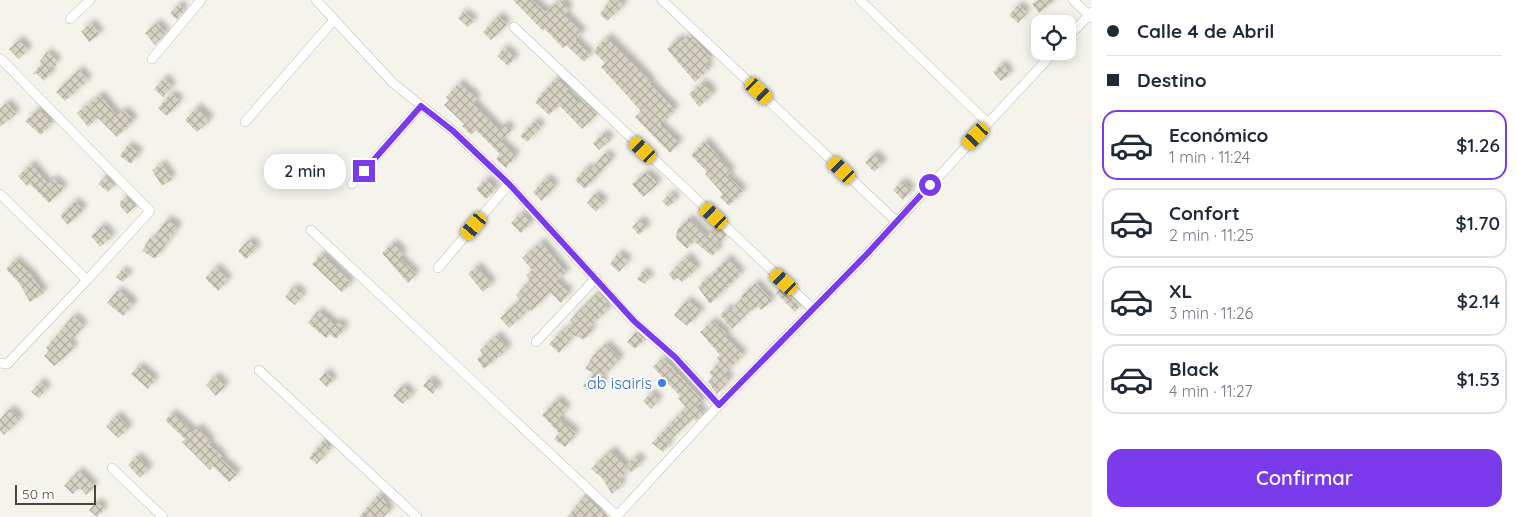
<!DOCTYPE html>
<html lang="es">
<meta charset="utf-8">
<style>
:root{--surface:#fff;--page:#f2f2f3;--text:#1f2937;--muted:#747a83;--line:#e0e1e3;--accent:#7c3aed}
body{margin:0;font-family:Quicksand,sans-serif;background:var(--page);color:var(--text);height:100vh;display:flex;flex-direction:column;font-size:19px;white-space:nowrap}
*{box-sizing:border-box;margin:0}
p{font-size:16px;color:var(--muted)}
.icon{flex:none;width:28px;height:28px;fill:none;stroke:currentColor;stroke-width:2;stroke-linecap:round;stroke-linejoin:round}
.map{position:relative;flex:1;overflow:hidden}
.sheet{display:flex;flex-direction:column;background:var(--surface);width:425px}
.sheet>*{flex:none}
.top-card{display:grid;align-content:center;height:110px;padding:0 15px;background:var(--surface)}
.tools{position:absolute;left:1031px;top:15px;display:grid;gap:10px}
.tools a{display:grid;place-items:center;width:45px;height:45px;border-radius:10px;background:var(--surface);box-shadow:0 2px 12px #0003;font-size:25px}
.scale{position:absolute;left:15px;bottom:12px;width:81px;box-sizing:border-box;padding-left:5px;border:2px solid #4a473a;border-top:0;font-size:14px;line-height:18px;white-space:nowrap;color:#4a473a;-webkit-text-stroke:4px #fff;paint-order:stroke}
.end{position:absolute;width:22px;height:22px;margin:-11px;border:6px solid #7c3aed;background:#fff;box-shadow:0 0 0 2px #fff}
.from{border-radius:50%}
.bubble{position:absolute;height:35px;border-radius:15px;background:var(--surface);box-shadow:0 2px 12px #0003;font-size:16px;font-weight:600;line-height:35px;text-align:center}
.car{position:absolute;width:15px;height:30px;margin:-15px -8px;border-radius:6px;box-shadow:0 0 4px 1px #0007;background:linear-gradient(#f5c518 24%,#345 0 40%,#f5c518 0 76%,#345 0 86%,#f5c518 0)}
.top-card b{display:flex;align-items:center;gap:18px;height:48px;font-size:19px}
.top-card b+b{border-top:1px solid var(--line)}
.top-card i{width:12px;height:12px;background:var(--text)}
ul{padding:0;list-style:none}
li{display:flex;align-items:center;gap:15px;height:70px;margin:0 10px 8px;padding:0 5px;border:2px solid var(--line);border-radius:15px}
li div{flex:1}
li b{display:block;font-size:19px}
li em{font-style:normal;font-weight:600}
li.current{border-color:var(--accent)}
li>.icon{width:45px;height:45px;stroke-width:1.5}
.cta{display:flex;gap:10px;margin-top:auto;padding:10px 15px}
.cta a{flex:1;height:58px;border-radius:15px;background:var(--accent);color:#fff;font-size:20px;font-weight:600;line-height:58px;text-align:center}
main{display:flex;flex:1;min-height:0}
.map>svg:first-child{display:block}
</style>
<main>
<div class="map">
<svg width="1092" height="517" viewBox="0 0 1092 517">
<defs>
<pattern id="building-cross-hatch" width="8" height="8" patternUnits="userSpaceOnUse" patternTransform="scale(1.25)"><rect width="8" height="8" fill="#d6d2c2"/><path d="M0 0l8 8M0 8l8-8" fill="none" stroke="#b0ac9f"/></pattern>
<filter id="shadow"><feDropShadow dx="4.5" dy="-4.5" stdDeviation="2.5" flood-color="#0004"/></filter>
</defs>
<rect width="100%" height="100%" fill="#f5f4ec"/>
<!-- building -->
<path fill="url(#building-cross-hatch)" filter="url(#shadow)" d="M513,0H532L545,12L562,0L569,10L564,14L582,33L575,40L590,55L584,62L566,45L563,48L545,29L543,31Z
M610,0H619L624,5L607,21L600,14Z
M1037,0H1055L1039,13L1032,4Z
M179,4L184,10L177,20L170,13Z
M1018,5L1027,13L1018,23L1009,15Z
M463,12L474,21L468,27L458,18Z
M498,16L507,24L491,40L483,32Z
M91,23L100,34L89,42L81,31Z
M157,23L166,33L155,45L145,33Z
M689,34L711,58L705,64L710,68L695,82L667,49L678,38L682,42Z
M607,37L640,70L651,82L649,83L675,110L660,125L679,143L670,153L635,117L641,111L601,67L605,63L593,51Z
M19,40L28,50L19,59L9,49Z
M504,48L515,58L508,66L497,56Z
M47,52L56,60V65L48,68L52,72L44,81L36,73L32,75L42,63L40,61Z
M1002,64L1010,74L1001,81L993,72Z
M79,70L88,80L65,101L56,92Z
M164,78L172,86L163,97L154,89Z
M555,79L558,82L560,79L569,88L566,91L579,104L583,100L597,114L582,129L559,105L549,115L535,102Z
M703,82L713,94L699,107L689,94Z
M459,83L477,99L473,103L499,130L505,124L511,130L500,142L516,156L506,168L496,159L500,154L476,130L471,135L462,126L464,124L444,105L449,100L446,97Z
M171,94L180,101L167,116L158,108Z
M100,95L117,116L123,110L134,120L117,137L98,118L88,127L77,113Z
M7,103L16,114L0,127V108Z
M197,107L210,120L197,132L185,120Z
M38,109L53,121L41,135L25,121Z
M535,121L541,127L527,142L520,136Z
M604,133L610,140L599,150L593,143Z
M705,141L731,172L727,176L743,191L729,206L720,197L723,194L705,174L707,172L691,155Z
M128,145L139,153L131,164L120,156Z
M605,153L612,159L585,189L575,180L587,167L591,170Z
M874,154L883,163L874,172L865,162Z
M31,164L48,184L53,179L64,188L49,203L30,184L27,186L18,176Z
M162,164L172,179L162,186L152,170Z
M646,172L658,184L643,197L632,184Z
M106,175L115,184L108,192L98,184Z
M546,178L555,186L542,201L533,192Z
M486,179L496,189L486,199L476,189Z
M902,181L911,190L903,200L893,190Z
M671,193L676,200L668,207L662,201Z
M595,194L604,202L596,212L587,203Z
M127,196L136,206L127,214L120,206V202Z
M75,201L83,210L68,225L60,216Z
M521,213L531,223L521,233L511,223Z
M689,218L707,237L716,226L726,235L716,246L719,249L712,256L694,241L687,249L676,238L677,230Z
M167,219L178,227L155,259L142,251L150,238L152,240Z
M640,220L647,227L639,235L632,227Z
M102,226L112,237L100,247L91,236Z
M249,240L257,248L246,259L238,251Z
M541,242L566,273L556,281L569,293L561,303L550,292L532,311L530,309L509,328L500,318L520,300L516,295L530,280L526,275L532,270L522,258Z
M393,243L403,254L399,258L416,274L408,283L382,253Z
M618,253L628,261L619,272L610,264Z
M321,254L351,283L342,292L312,264Z
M687,256L697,269L682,282L678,278L674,281L669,274Z
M727,258L741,274L710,304L698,287L705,279L706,281Z
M15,260L31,275L44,293L30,302L19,283L6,269Z
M477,266L492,284L483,292L468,274Z
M216,267L228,280L218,291L205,278Z
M122,270L129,275L123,282L116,277Z
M643,271L650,277L645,284L637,279Z
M756,283L772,301L761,310L758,306L753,311L751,309L732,329L720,315L727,308L730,311L742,298L741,296Z
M293,287L303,295L295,305L285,297Z
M781,288L800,306L795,312L776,293Z
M118,290L134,304L123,316L107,303Z
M598,292L608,303L605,306L608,310L589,327L592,330L584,340L574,335L559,353L549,344L560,332L574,325L570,320Z
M687,300L701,312L687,326L674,315Z
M318,311L335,325L338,322L345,328L336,339L330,334L326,338L308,323Z
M73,316L84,326L69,342L74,348L54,366L44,356L49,351L46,348Z
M712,321L727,334L724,336L743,355L724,374L730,379L717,394L708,382L713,377L709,373L720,361L717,358L720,355L700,332Z
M636,332L644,340L635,349L627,342Z
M497,335L508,349L484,369L477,359L483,354L480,350Z
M606,344L620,359L600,379L604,383L596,392L591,387L588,390L583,386L594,373L585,369L593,356Z
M663,358L703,401L697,406L704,413L696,421L693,418L667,443L669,445L663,452L652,443L686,407L678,398L680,396L653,367Z
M139,366L155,380L148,389L131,374Z
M326,372L333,380L327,387L319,379Z
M215,376L225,386L216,396L206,385Z
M429,379L438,387L433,394L423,386Z
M40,382L47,388L39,398L31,392Z
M402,386L412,395L403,404L393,396Z
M651,393L659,400L651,409L643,401Z
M557,399L567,409L558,419L576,433L565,447L554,439L559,433L542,415Z
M10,409L20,419L4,435L0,430V419Z
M172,413L193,432L198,427L211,442L208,444L222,456L220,458L237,474L229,482L213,466L210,470L182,442L185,439L165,420Z
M117,415L129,428L118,438L106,426Z
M323,441L330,448L317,464L309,458Z
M611,450L628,469L619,481L622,486L612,494L602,478L591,469Z
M137,456L149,469L140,478L128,465Z
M636,456L642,462L632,472L626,466Z
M79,471L94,487L86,495L80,488L73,494L64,486Z
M378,495L387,503L385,505L390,510L384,517H359Z
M585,495L609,517H567Z
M97,502L104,509L97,517L89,510Z"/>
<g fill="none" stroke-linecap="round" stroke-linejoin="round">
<!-- minor casing -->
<g stroke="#c0beaf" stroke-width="10">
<path id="minor" d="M316,0L393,83L452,130L509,184L633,321L675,357L719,405
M662,0L897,222
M860,0L988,123
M1073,0L1092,18
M70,19L90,0
M514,27L813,309
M1068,37L1092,12
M0,58L150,211L87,280L0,194
M152,59L201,0
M245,122L334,20
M352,184L421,106
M311,230L617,516
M438,268L509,184
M536,342L596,278
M0,363L7,364L87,280
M259,370L417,517
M112,468L163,517
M616,517L719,405L866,255L1055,51"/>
</g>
<!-- minor -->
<use href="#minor" stroke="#fff" stroke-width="9"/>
</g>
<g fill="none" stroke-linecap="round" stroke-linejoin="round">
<!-- route -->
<path stroke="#7c3aed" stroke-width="6" d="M364,171L421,106L452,130L509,184L634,321L675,357L719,405L866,255L930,185"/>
</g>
<!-- markers -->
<circle fill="#3f7fe0" stroke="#fff" stroke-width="2" cx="662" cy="383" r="5"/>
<g text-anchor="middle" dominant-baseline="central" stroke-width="4" stroke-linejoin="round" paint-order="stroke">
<!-- shop labels -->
<g font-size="16" fill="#366cbe" stroke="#fff" text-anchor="end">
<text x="652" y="383">ab isairis</text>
</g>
</g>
</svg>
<div class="tools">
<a><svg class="icon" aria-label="locate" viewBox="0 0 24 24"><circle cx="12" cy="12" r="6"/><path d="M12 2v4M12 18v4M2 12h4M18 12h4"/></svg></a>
</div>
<div class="scale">50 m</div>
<i class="end from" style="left:930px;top:185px"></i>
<i class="end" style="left:364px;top:171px"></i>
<div class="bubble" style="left:264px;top:154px;width:82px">2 min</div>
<i class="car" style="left:759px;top:91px;rotate:133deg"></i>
<i class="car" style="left:976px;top:136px;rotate:223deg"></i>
<i class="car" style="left:643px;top:150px;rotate:313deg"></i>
<i class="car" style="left:842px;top:170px;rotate:314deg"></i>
<i class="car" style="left:714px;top:216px;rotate:313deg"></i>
<i class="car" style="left:474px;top:226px;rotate:220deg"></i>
<i class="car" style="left:784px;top:282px;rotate:313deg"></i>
</div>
<section class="sheet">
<div class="top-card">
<b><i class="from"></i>Calle 4 de Abril</b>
<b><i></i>Destino</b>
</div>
<ul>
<li class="current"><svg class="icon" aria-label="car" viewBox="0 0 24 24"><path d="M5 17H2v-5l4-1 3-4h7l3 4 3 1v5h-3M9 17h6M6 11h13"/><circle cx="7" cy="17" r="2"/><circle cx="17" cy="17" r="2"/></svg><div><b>Económico</b><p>1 min · 11:24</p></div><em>$1.26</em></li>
<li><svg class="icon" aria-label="car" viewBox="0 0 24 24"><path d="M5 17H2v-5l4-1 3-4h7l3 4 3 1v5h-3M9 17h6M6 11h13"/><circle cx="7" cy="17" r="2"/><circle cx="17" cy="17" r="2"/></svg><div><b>Confort</b><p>2 min · 11:25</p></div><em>$1.70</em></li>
<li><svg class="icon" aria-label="car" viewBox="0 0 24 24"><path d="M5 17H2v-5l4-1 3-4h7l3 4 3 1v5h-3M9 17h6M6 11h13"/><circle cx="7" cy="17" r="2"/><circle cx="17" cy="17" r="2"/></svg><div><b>XL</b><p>3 min · 11:26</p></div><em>$2.14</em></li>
<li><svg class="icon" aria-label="car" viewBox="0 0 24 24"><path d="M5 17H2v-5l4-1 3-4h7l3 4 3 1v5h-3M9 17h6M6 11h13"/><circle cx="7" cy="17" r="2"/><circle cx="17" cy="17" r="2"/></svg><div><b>Black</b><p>4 min · 11:27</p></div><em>$1.53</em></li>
</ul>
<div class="cta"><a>Confirmar</a></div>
</section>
</main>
